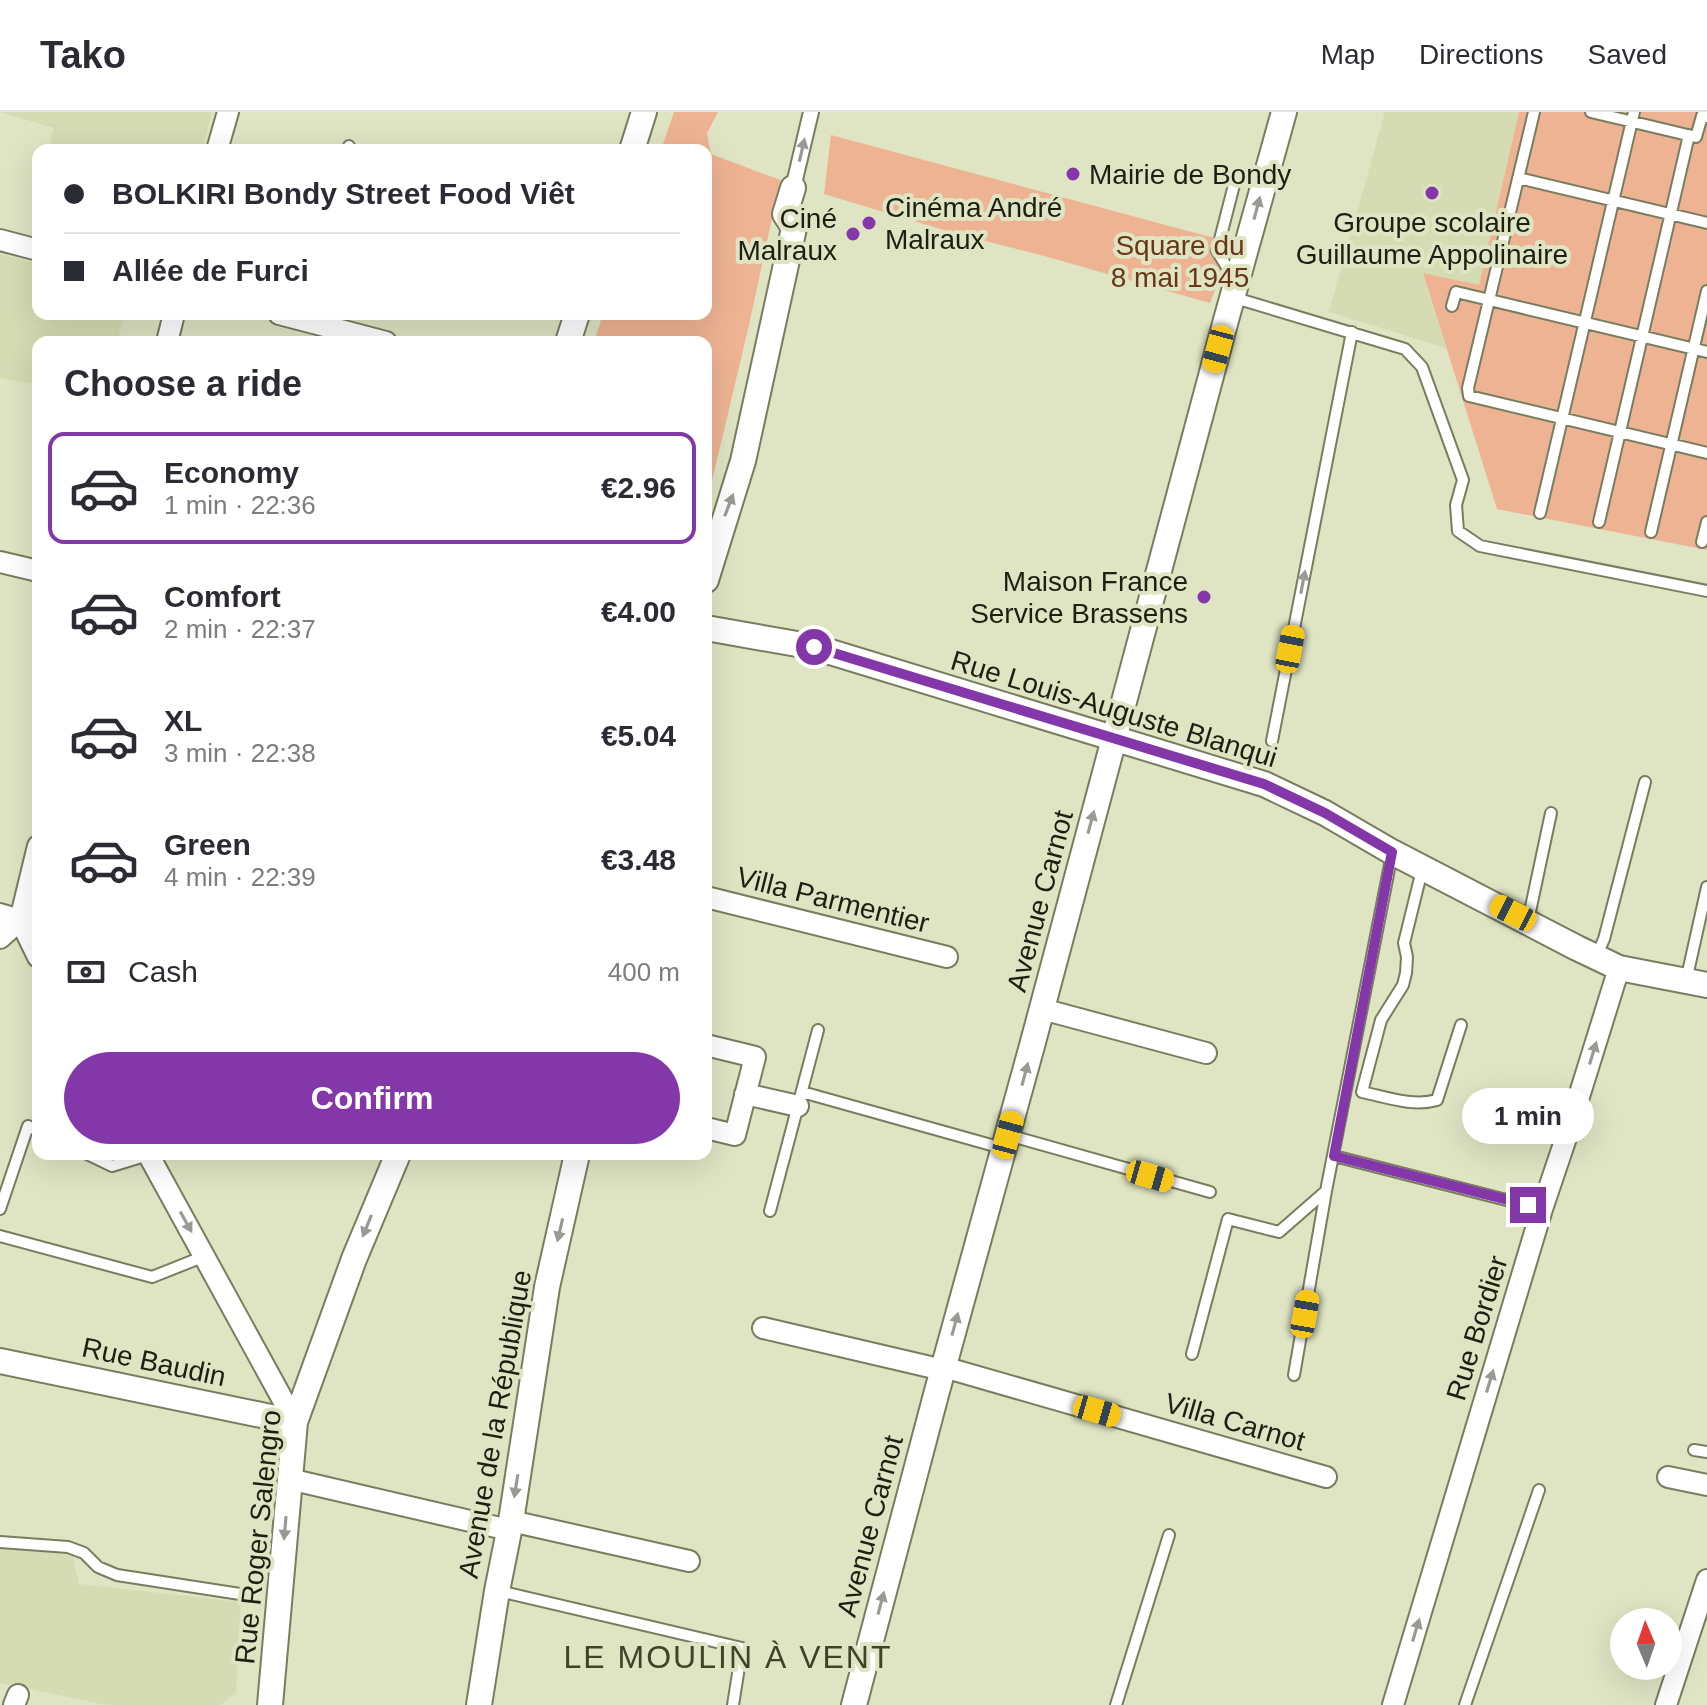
<!DOCTYPE html>
<meta charset="utf-8">
<style>
:root{--surface:#fff;--page:#f2f2f3;--text:#2b2b33;--muted:#7c7c81;--line:#e1e1e2;--accent:#8337a8}
body{margin:0;font-family:Helvetica,sans-serif;background:var(--page);color:var(--text);height:100vh;display:flex;flex-direction:column;font-size:30px;white-space:nowrap}
*{box-sizing:border-box;margin:0}
p{font-size:26px;color:var(--muted)}
.icon{flex:none;width:44px;height:44px;fill:none;stroke:currentColor;stroke-width:2;stroke-linecap:round;stroke-linejoin:round}
.map{position:relative;flex:1;overflow:hidden}
.side{position:absolute;left:32px;top:224px;width:680px;height:824px;display:flex;flex-direction:column;background:var(--surface);border-radius:16px;box-shadow:0 8px 32px #0002}
.side>*{flex:none}
.top-card{position:absolute;left:32px;top:32px;width:680px;height:176px;border-radius:16px;box-shadow:0 8px 32px #0002;display:grid;align-content:center;height:176px;padding:0 32px;background:var(--surface)}
.needle{width:52px;rotate:358deg}
.fabs{position:absolute;left:1610px;top:1496px;display:grid;gap:16px}
.fabs a{display:grid;place-items:center;width:72px;height:72px;border-radius:50%;background:var(--surface);box-shadow:0 8px 32px #0002;font-size:40px}
.end{position:absolute;width:36px;height:36px;margin:-18px;border:10px solid #8337a8;background:#fff;box-shadow:0 0 0 4px #fff}
.from{border-radius:50%}
.bubble{position:absolute;height:56px;border-radius:28px;background:var(--surface);box-shadow:0 8px 32px #0002;font-size:26px;font-weight:700;line-height:56px;text-align:center}
.car{position:absolute;width:24px;height:48px;margin:-24px -12px;border-radius:10px;box-shadow:0 0 6px 2px #0007;background:linear-gradient(#f5c518 24%,#345 0 40%,#f5c518 0 76%,#345 0 86%,#f5c518 0)}
.top-card b{display:flex;align-items:center;gap:28px;height:76px;font-size:30px}
.top-card b+b{border-top:2px solid var(--line)}
.top-card i{width:20px;height:20px;background:var(--text)}
ul{padding:0;list-style:none}
li{display:flex;align-items:center;gap:24px;height:112px;margin:0 16px 12px;padding:0 16px;border:4px solid transparent;border-radius:16px}
li div{flex:1}
li b{display:block;font-size:30px}
li em{font-style:normal;font-weight:700}
li.active{border-color:var(--accent)}
li>.icon{width:72px;height:72px;stroke-width:1.5}
h2{padding:0 32px;font-size:36px;line-height:96px}
.pay{display:flex;align-items:center;gap:20px;height:88px;padding:0 32px;font-size:30px}
.pay p{margin-inline-start:auto}
.primary-button{display:flex;gap:16px;margin-top:auto;padding:16px 32px}
.primary-button a{flex:1;height:92px;border-radius:48px;background:var(--accent);color:#fff;font-size:32px;font-weight:700;line-height:92px;text-align:center}
header{display:flex;align-items:center;gap:48px;box-sizing:border-box;height:112px;padding:0 40px;background:var(--surface);border-bottom:2px solid var(--line)}
header strong{font-size:38px}
nav{display:flex;gap:44px;margin-inline-start:auto;font-size:28px}
.map>svg:first-child{display:block}
</style>
<header>
<strong>Tako</strong>
<nav><a>Map</a><a>Directions</a><a>Saved</a></nav>
</header>
<div class="map">
<svg width="1707" height="1593" viewBox="0 0 1707 1593">
<rect width="100%" height="100%" fill="#dfe4c3"/>
<!-- built -->
<path fill="#d5dbb3" d="M0,0H212L202,38H48L54,16Z
M1385,0H1519L1479,173L1423,162L1446,236L1329,200Z
M0,142L38,152V202H125L117,230H38V273L0,266Z
M0,1436L72,1441L79,1472L241,1490L236,1581L220,1593H115L101,1592L0,1571Z"/>
<!-- green -->
<path fill="#eeb393" d="M674,0H718L707,21L711,42L783,69L774,97L749,213L710,377H706V230H594L603,202H706V38H661Z
M1519,0H1707V438L1497,397L1423,161L1479,173Z
M831,23L1214,126L1225,153L1210,191L1037,142L950,120L824,82Z"/>
<g fill="none" stroke-linecap="round" stroke-linejoin="round">
<!-- service casing -->
<g stroke="#787d5f" stroke-width="14">
<path id="service" d="M1534,0L1468,276L1469,284L1707,341
M1591,0L1696,25L1702,4L1707,5
M348,38L349,34
M1518,66L1707,111
M1235,168L1217,139L1235,69
M1232,185L1405,237L1422,255L1463,368L1456,393L1458,419L1480,434L1707,479
M1452,194L1456,180L1707,240
M1540,401L1634,0
M1599,410L1689,23
M1651,420L1707,179
M1702,430L1707,410
M1272,629L1352,220
M1422,758L1404,831L1407,845L1406,861L1403,873L1381,908L1362,980C1386,985 1413,995 1437,988L1461,913
M1528,809L1551,701
M1596,845L1604,827L1645,670
M1686,869L1707,775
M802,980L1002,1036
M1008,1023L1210,1080
M87,1042L112,1054L148,1043
M1334,1044L1542,1097
M0,1097L28,1014L38,1019
M770,1099L818,918
M0,1124L152,1165L205,1144
M1192,1242L1228,1107L1279,1120L1326,1079
M1294,1263L1326,1079L1392,742
M1694,1338L1707,1340
M0,1430L68,1435L84,1441L98,1455L117,1463L240,1482
M499,1479L742,1536
M733,1593L740,1549
M1116,1593L1169,1423
M1465,1593L1539,1378"/>
</g>
<!-- pedestrian casing -->
<g stroke="#787d5f" stroke-width="18">
<path id="pedestrian" d="M793,76L811,0"/>
</g>
<!-- minor casing -->
<g stroke="#787d5f" stroke-width="24">
<path id="minor" d="M217,38L228,0
M0,128L38,138
M279,202L386,230
M167,230L174,202
M0,450L38,459
M706,785L947,845
M0,802L20,808L38,809
M20,808L38,734
M20,808L38,845
M0,826L20,808
M1042,897L1206,941
M706,933L755,945L735,1023L706,1016
M745,982L798,994
M148,1042L295,1310
M763,1216L943,1258H954L1326,1365
M1668,1365L1707,1373
M289,1367L509,1418
M511,1409L689,1449
M14,1593L18,1583
M1393,1593L1542,1097L1568,1020L1619,856
M1666,1593L1707,1468"/>
</g>
<!-- tertiary casing -->
<g stroke="#787d5f" stroke-width="28">
<path id="tertiary" d="M632,38L644,0
M568,230L577,202
M706,468L743,349L794,116L785,102L793,76
M706,516L814,535L1264,672L1325,701L1392,740L1577,836L1619,856L1707,873
M0,1249L295,1310
M270,1593L295,1310L354,1147L398,1042
M479,1593L497,1479L511,1409L547,1175L577,1042
M854,1593L937,1279L1033,930L1226,208L1284,0"/>
</g>
<!-- service -->
<use href="#service" stroke="#fff" stroke-width="10"/>
<!-- pedestrian -->
<use href="#pedestrian" stroke="#fff" stroke-width="14"/>
<!-- minor -->
<use href="#minor" stroke="#fff" stroke-width="20"/>
<!-- tertiary -->
<use href="#tertiary" stroke="#fff" stroke-width="24"/>
</g>
<!-- one-way arrows -->
<defs><path id="oneway-solid" d="M-6-.8H1V-3.2L6.5 0L1 3.2V.8H-6Z" transform="scale(2)"/></defs>
<g fill="#9a9a95">
<use href="#oneway-solid" transform="translate(802 38) rotate(-77)"/>
<use href="#oneway-solid" transform="translate(1257 96) rotate(-75)"/>
<use href="#oneway-solid" transform="translate(729 393) rotate(-69)"/>
<use href="#oneway-solid" transform="translate(1303 470) rotate(-79)"/>
<use href="#oneway-solid" transform="translate(1091 710) rotate(-75)"/>
<use href="#oneway-solid" transform="translate(1593 941) rotate(-73)"/>
<use href="#oneway-solid" transform="translate(1025 962) rotate(-75)"/>
<use href="#oneway-solid" transform="translate(186 1110) rotate(61)"/>
<use href="#oneway-solid" transform="translate(367 1114) rotate(112)"/>
<use href="#oneway-solid" transform="translate(560 1118) rotate(103)"/>
<use href="#oneway-solid" transform="translate(955 1212) rotate(-75)"/>
<use href="#oneway-solid" transform="translate(1490 1269) rotate(-73)"/>
<use href="#oneway-solid" transform="translate(516 1374) rotate(99)"/>
<use href="#oneway-solid" transform="translate(285 1416) rotate(95)"/>
<use href="#oneway-solid" transform="translate(881 1491) rotate(-75)"/>
<use href="#oneway-solid" transform="translate(1416 1518) rotate(-73)"/>
</g>
<g fill="none" stroke-linecap="round" stroke-linejoin="round">
<!-- route -->
<path stroke="#8337a8" stroke-width="10" d="M814,535L1264,672L1325,701L1392,740L1334,1044L1528,1093"/>
</g>
<!-- markers -->
<g fill="#8337a8" stroke="#dfe4c3" stroke-width="3">
<circle cx="1073" cy="62" r="8"/>
<circle cx="1432" cy="81" r="8"/>
<circle cx="869" cy="111" r="8"/>
<circle cx="853" cy="122" r="8"/>
<circle cx="1204" cy="485" r="8"/>
</g>
<g text-anchor="middle" dominant-baseline="central" stroke-width="8" stroke-linejoin="round" paint-order="stroke">
<!-- poi labels -->
<g font-size="28" fill="#1e1f13" stroke="#dfe4c3" text-anchor="start">
<text x="1089" y="62">Mairie de Bondy</text>
<text x="885" y="95">Cinéma André<tspan x="885" dy="32">Malraux</tspan></text>
<text x="837" y="106" text-anchor="end">Ciné<tspan x="837" dy="32">Malraux</tspan></text>
<text x="1432" y="110" text-anchor="middle">Groupe scolaire<tspan x="1432" dy="32">Guillaume Appolinaire</tspan></text>
<text x="1188" y="469" text-anchor="end">Maison France<tspan x="1188" dy="32">Service Brassens</tspan></text>
</g>
<!-- park labels -->
<g font-size="28" fill="#693617" stroke="#dfe4c3">
<text x="1180" y="133">Square du<tspan x="1180" dy="32">8 mai 1945</tspan></text>
</g>
<!-- street labels -->
<g font-size="28" fill="#1e1f13" stroke="#dfe4c3">
<text transform="translate(1114 597) rotate(17)">Rue Louis-Auguste Blanqui</text>
<text transform="translate(833 788) rotate(14)">Villa Parmentier</text>
<text transform="translate(1040 789) rotate(-75)">Avenue Carnot</text>
<text transform="translate(1477 1216) rotate(-73)">Rue Bordier</text>
<text transform="translate(154 1250) rotate(12)">Rue Baudin</text>
<text transform="translate(1235 1310) rotate(16)">Villa Carnot</text>
<text transform="translate(495 1312) rotate(-80)">Avenue de la République</text>
<text transform="translate(870 1414) rotate(-75)">Avenue Carnot</text>
<text transform="translate(258 1425) rotate(-84)">Rue Roger Salengro</text>
</g>
<!-- quarter labels -->
<g font-size="32" letter-spacing="2" fill="#3f4328" stroke="#dfe4c3">
<text x="728" y="1545">LE MOULIN À VENT</text>
</g>
</g>
</svg>
<div class="fabs">
<a><svg class="needle" viewBox="-14 -14 28 28"><path d="M0-13l5 13h-10z" fill="#e53935"/><path d="M0 13l5-13h-10z" fill="#7c7c81"/></svg></a>
</div>
<i class="end from" style="left:814px;top:535px"></i>
<i class="end" style="left:1528px;top:1093px"></i>
<div class="bubble" style="left:1462px;top:976px;width:132px">1 min</div>
<i class="car" style="left:1218px;top:237px;rotate:195deg"></i>
<i class="car" style="left:1290px;top:537px;rotate:11deg"></i>
<i class="car" style="left:1513px;top:801px;rotate:297deg"></i>
<i class="car" style="left:1008px;top:1023px;rotate:15deg"></i>
<i class="car" style="left:1150px;top:1064px;rotate:106deg"></i>
<i class="car" style="left:1305px;top:1202px;rotate:10deg"></i>
<i class="car" style="left:1097px;top:1299px;rotate:106deg"></i>
<div class="top-card">
<b><i class="from"></i>BOLKIRI Bondy Street Food Viêt</b>
<b><i></i>Allée de Furci</b>
</div>
<section class="side">
<h2>Choose a ride</h2>
<ul>
<li class="active"><svg class="icon" aria-label="car" viewBox="0 0 24 24"><path d="M5 17H2v-5l4-1 3-4h7l3 4 3 1v5h-3M9 17h6M6 11h13"/><circle cx="7" cy="17" r="2"/><circle cx="17" cy="17" r="2"/></svg><div><b>Economy</b><p>1 min · 22:36</p></div><em>€2.96</em></li>
<li><svg class="icon" aria-label="car" viewBox="0 0 24 24"><path d="M5 17H2v-5l4-1 3-4h7l3 4 3 1v5h-3M9 17h6M6 11h13"/><circle cx="7" cy="17" r="2"/><circle cx="17" cy="17" r="2"/></svg><div><b>Comfort</b><p>2 min · 22:37</p></div><em>€4.00</em></li>
<li><svg class="icon" aria-label="car" viewBox="0 0 24 24"><path d="M5 17H2v-5l4-1 3-4h7l3 4 3 1v5h-3M9 17h6M6 11h13"/><circle cx="7" cy="17" r="2"/><circle cx="17" cy="17" r="2"/></svg><div><b>XL</b><p>3 min · 22:38</p></div><em>€5.04</em></li>
<li><svg class="icon" aria-label="car" viewBox="0 0 24 24"><path d="M5 17H2v-5l4-1 3-4h7l3 4 3 1v5h-3M9 17h6M6 11h13"/><circle cx="7" cy="17" r="2"/><circle cx="17" cy="17" r="2"/></svg><div><b>Green</b><p>4 min · 22:39</p></div><em>€3.48</em></li>
</ul>
<div class="pay"><svg class="icon" aria-label="cash" viewBox="0 0 24 24"><path d="M3 7h18v10H3z"/><circle cx="12" cy="12" r="2"/></svg>Cash<p>400 m</p></div>
<div class="primary-button"><a>Confirm</a></div>
</section>
</div>
